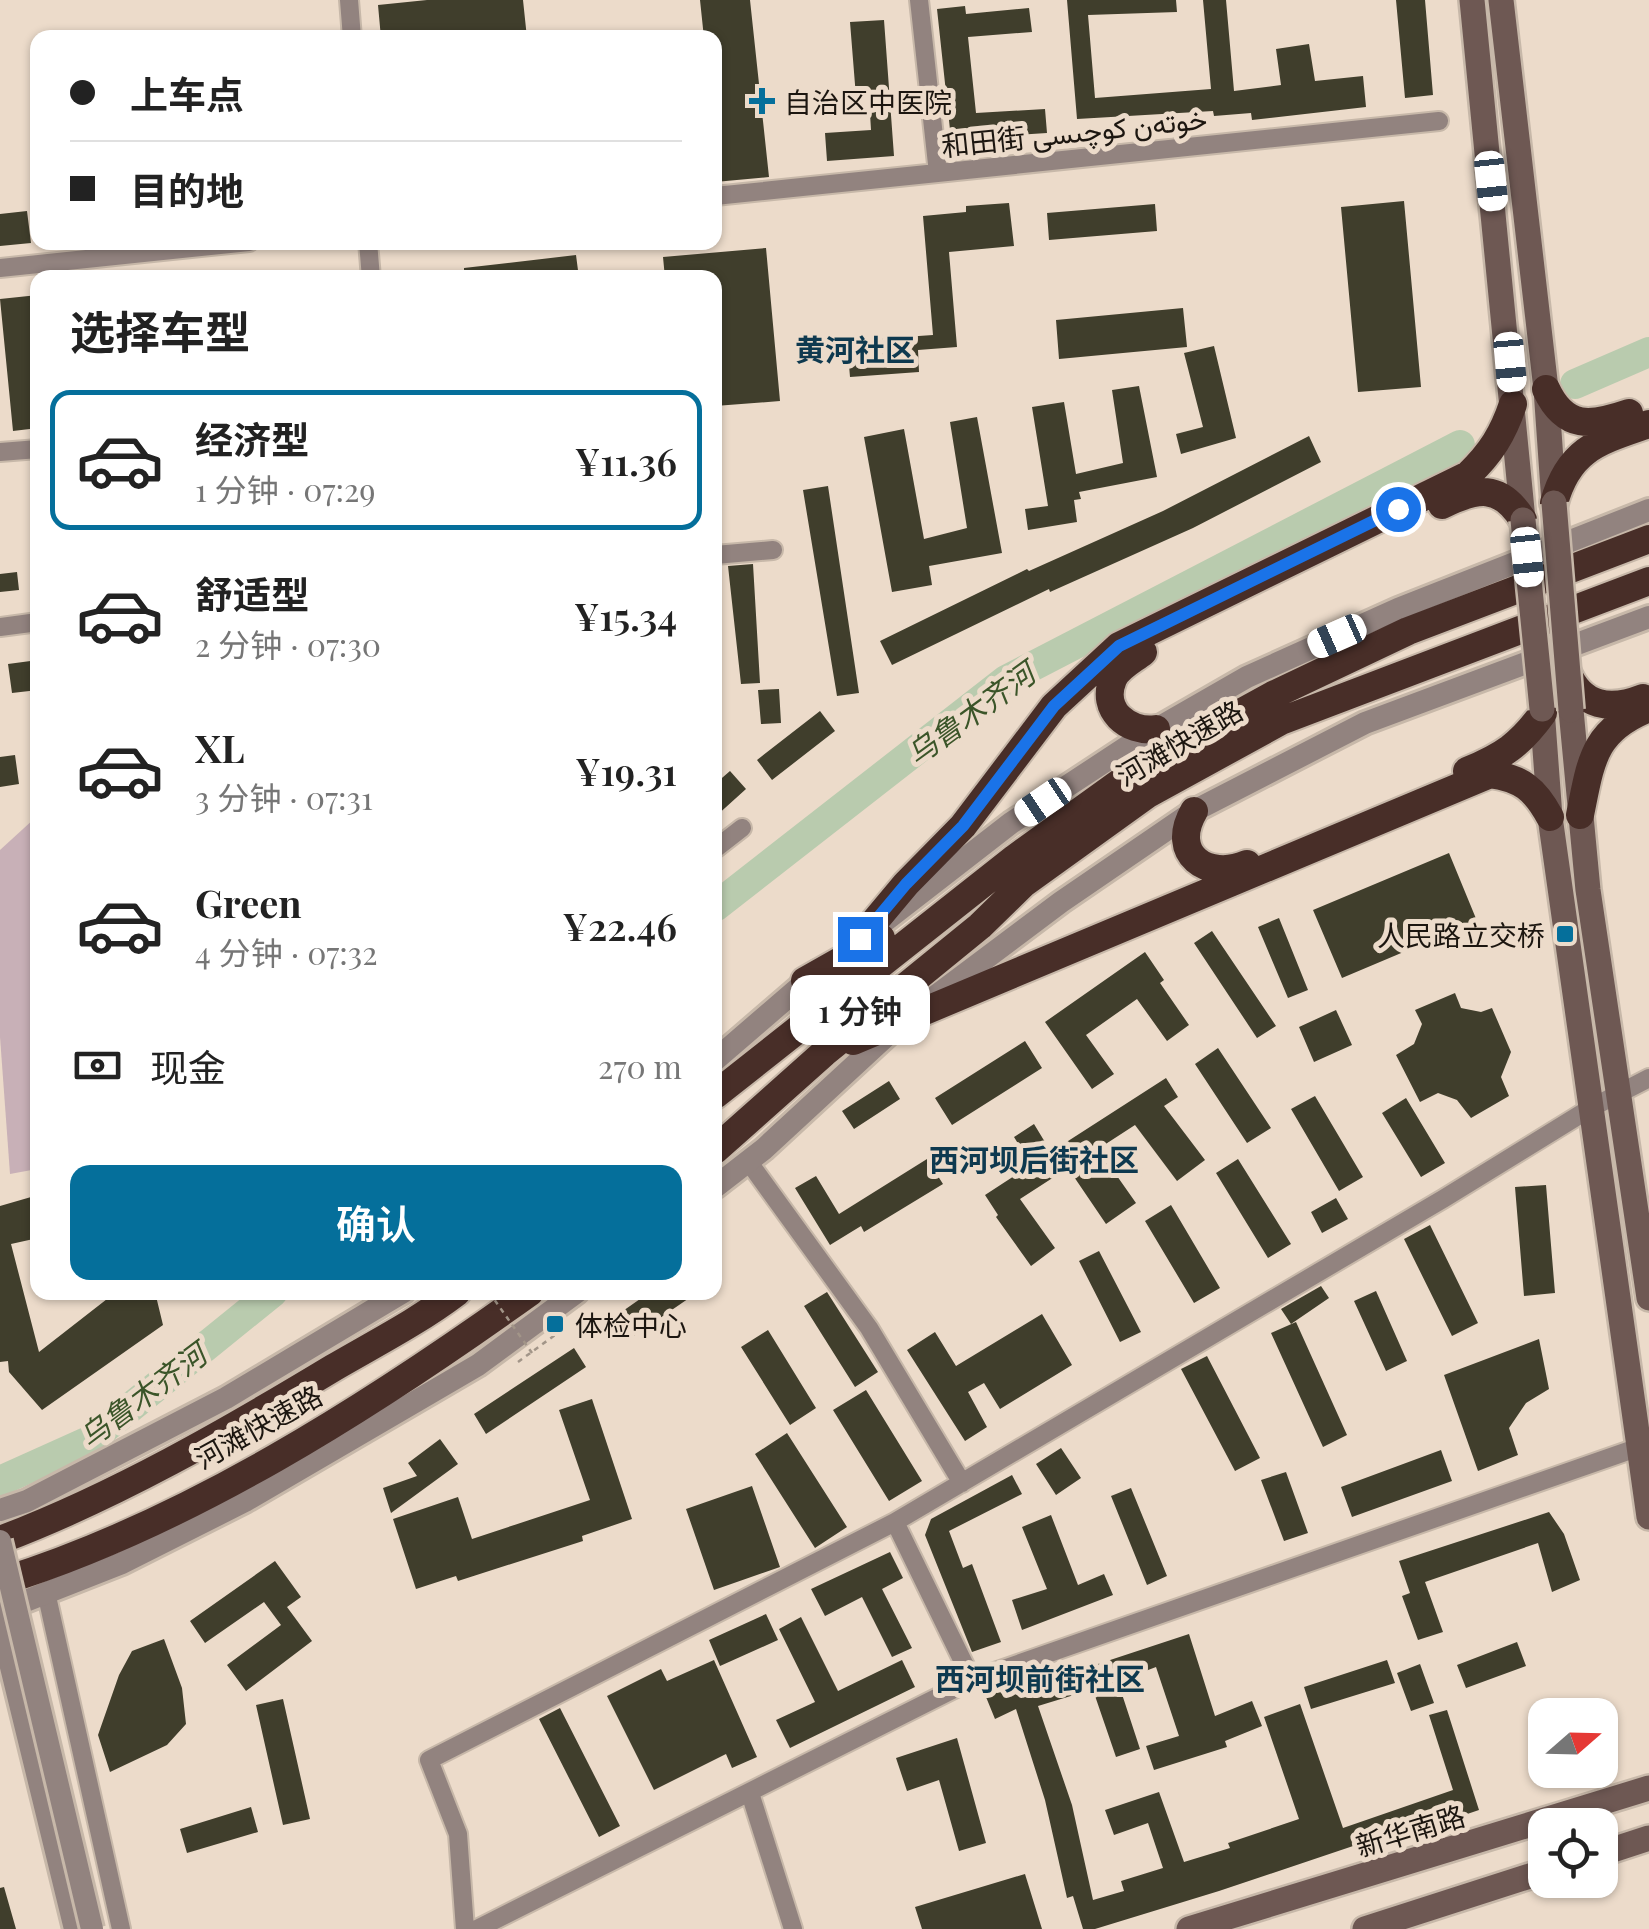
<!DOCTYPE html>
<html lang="zh">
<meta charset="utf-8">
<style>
:root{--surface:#fff;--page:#f2f2f2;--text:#222;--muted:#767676;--line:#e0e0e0;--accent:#056f9b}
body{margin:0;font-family:"Playfair Display",Vazirmatn,"Noto Sans SC",serif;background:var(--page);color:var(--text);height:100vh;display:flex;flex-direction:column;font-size:38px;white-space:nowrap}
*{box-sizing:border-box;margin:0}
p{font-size:32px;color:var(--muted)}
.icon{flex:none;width:55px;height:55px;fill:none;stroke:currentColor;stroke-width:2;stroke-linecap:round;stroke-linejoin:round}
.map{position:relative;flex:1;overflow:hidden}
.panel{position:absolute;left:30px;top:270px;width:692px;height:1030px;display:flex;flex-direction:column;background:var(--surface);border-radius:20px;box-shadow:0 2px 8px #0004}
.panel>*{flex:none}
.hud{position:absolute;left:30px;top:30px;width:692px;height:220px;border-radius:20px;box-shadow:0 2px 8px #0004;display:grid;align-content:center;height:220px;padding:0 40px;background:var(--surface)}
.needle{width:65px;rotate:70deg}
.tools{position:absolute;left:1528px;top:1698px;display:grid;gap:20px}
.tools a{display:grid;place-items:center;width:90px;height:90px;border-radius:20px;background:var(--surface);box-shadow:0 2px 8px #0004;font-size:50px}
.end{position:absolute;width:45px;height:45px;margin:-22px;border:12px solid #1a73e8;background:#fff;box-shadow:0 0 0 5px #fff}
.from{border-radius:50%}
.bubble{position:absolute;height:70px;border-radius:20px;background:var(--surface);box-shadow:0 2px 8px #0004;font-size:32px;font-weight:600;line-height:70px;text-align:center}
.car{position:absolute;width:30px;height:60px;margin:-30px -15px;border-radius:12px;box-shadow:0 0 8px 2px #0007;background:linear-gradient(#fff 24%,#345 0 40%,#fff 0 76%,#345 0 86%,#fff 0)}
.hud b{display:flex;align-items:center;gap:35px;height:95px;font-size:38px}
.hud b+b{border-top:2px solid var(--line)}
.hud i{width:25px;height:25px;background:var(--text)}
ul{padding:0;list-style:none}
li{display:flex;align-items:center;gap:30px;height:140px;margin:0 20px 15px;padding:0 20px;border:5px solid transparent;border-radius:20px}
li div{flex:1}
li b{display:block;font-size:38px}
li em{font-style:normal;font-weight:600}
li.on{border-color:var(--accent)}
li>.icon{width:90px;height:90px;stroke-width:1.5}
h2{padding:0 40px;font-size:45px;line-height:120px}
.pay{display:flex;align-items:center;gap:25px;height:110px;padding:0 40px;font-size:38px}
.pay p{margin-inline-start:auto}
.cta{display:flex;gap:20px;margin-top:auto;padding:20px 40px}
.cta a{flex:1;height:115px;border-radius:20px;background:var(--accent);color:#fff;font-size:40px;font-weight:600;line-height:115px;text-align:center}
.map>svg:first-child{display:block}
</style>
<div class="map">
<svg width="1649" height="1929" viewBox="0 0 1649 1929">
<rect width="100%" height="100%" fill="#ecdbca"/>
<!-- green -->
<path fill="#c8b0b7" d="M35,818H38L37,1169L10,1174L0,1037V850Z"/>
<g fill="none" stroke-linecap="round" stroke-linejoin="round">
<!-- river -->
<path stroke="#b9cbae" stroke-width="30" d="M1575,384L1649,352
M715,907L1006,680L1460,445
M0,1481L89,1441L273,1292"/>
</g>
<!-- building -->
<path fill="#403e2c" d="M427,0H523L527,38H381L378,5Z
M700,0H750L769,177L715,182V38H704Z
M1067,0H1176L1177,12L1088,15L1095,98L1211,89L1203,0H1226L1234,91L1281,85L1276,49L1309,44L1315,81L1363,76L1366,107L1252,120L1251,113L1214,116L1213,111L1077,119Z
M1396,0H1425L1433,95L1405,98Z
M965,6L966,14L1029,8L1032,32L968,37L976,113L1045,109L1047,133L951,139L937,9Z
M884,20L894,156L827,161L825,133L871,130L869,97H856L850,22Z
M1404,201L1421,387L1358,392L1341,207Z
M1009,203L1014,246L949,252L957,347L918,350L919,372L850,377L847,341L933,335L923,216L966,212V206Z
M1155,204L1157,231L1049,240L1047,213Z
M27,211L31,243L0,246V214Z
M766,248L780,401L715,406V278H665L663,257Z
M576,255L579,278H464V268Z
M38,295V323L31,324L38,428L13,431L0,299Z
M1183,308L1187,347L1059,359L1056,320Z
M1214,346L1236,438L1181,454L1176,434L1203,427L1184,353Z
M1139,386L1157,477L1079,492L1081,499L1074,500L1077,522L1028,530L1025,509L1048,506L1032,407L1064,402L1076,474L1123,463L1112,390Z
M977,417L1002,553L929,566L932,585L892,592L864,437L904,429L924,539L967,528L950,422Z
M1309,436L1321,462L1193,528L1050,592L1049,589L892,665L880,641L1027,569L1029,571L1163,511Z
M828,486L859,693L837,696L803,490Z
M753,564L760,683L741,684L728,566Z
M17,572L19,590L0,592V574Z
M38,660V690L12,693L8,664Z
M779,689L781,723L761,724L758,690Z
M820,711L835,731L772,780L757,760Z
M15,755L19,784L0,787V757Z
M730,771L746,789L715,817V784Z
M1449,853L1477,921L1342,978L1313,910Z
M1279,918L1308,990L1288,998L1258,927Z
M1212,931L1276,1026L1257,1038L1194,943Z
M1145,952L1164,980L1160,983L1189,1025L1167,1041L1137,999L1086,1035L1114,1074L1092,1089L1045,1022Z
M1455,993L1461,1008L1481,1012L1492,1008L1511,1052L1501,1077L1509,1096L1471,1118L1457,1100L1438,1093L1420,1102L1396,1055L1414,1044L1422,1024L1415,1010Z
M1336,1010L1352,1045L1314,1062L1299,1027Z
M1025,1041L1042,1068L952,1125L935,1098Z
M1218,1048L1271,1128L1247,1143L1195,1064Z
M1166,1078L1178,1097L1164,1106L1205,1160L1177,1181L1135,1125L1098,1149L1136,1203L1106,1224L1068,1168L1020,1199L1055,1248L1031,1266L996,1217L998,1215L985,1195L1031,1165L1014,1137L1034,1124L1051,1152Z
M889,1081L900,1099L854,1129L842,1111Z
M1315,1096L1363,1177L1339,1191L1291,1109Z
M1406,1098L1445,1163L1421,1177L1382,1113Z
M927,1159L943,1184L864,1232L861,1226L830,1245L795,1188L816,1176L839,1214Z
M1238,1159L1291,1244L1268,1258L1216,1173Z
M1546,1185L1555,1293L1524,1296L1515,1187Z
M38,1195V1238L11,1244L39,1352L116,1292H155L163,1325L42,1410L9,1372L8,1361L0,1362V1206Z
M1336,1198L1348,1219L1322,1233L1311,1212Z
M1171,1205L1220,1288L1194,1303L1145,1221Z
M1430,1225L1478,1323L1452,1336L1404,1239Z
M1099,1251L1141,1332L1120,1342L1079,1261Z
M1321,1286L1329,1298L1291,1324L1281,1309Z
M1376,1291L1407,1361L1386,1371L1354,1301Z
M650,1292H698L625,1342L610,1320Z
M827,1292L878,1372L855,1387L804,1306Z
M1042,1314L1072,1365L1000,1409L984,1383L968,1392L987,1427L965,1441L907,1350L935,1332L956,1366Z
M1296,1322L1347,1435L1323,1447L1271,1333Z
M768,1330L816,1408L790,1425L741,1347Z
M1539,1339L1549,1389L1526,1403L1509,1428L1518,1455L1478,1471L1444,1375Z
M574,1348L586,1367L486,1434L474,1414Z
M1207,1356L1260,1458L1235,1471L1181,1369Z
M866,1390L922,1481L889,1501L833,1410Z
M592,1399L632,1519L582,1536L583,1541L458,1581L456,1576L416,1589L393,1519L458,1497L472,1539L590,1500L559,1410Z
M787,1433L847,1527L815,1548L755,1454Z
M440,1439L458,1464L391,1513L383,1488L417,1476L408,1463Z
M1061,1448L1081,1478L1056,1495L1036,1464Z
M1441,1450L1452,1481L1352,1517L1341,1487Z
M1286,1472L1308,1533L1284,1541L1261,1480Z
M1012,1475L1022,1494L949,1531L963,1568L972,1564L1001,1642L972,1652L925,1535L931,1519Z
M752,1486L780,1567L714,1590L686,1509Z
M1131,1488L1167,1576L1147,1585L1111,1496Z
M1549,1512L1564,1534L1580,1580L1552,1592L1538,1543L1425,1582L1443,1632L1418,1640L1402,1596L1410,1593L1399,1561Z
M1051,1515L1078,1585L1104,1574L1113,1595L1022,1630L1012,1600L1047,1589L1022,1527Z
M890,1552L903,1578L882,1589L912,1648L892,1657L862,1597L825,1616L811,1589Z
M275,1561L301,1597L287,1607L312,1641L246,1691L227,1665L281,1625L264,1602L205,1643L190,1621Z
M766,1614L778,1640L720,1666L709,1640Z
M801,1617L838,1691L902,1660L915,1687L790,1748L776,1720L815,1702L779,1629Z
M1189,1634L1215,1716L1252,1701L1262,1726L1225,1741L1227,1747L1154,1770L1146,1746L1179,1736L1156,1667L1106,1686L1098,1664Z
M164,1639L182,1688L186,1724L167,1745L110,1772L98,1735L119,1675L132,1651Z
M1517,1642L1526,1666L1466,1688L1457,1665Z
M714,1660L757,1757L732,1768L726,1754L654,1790L607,1696L661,1669L667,1681Z
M1387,1660L1395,1683L1311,1709L1304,1687Z
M1420,1664L1434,1703L1411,1711L1397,1673Z
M1067,1669L1074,1695L1038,1706L1072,1805L1093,1900L1124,1891L1121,1881L1163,1868L1148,1823L1114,1835L1105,1810L1159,1792L1184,1862L1230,1848L1228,1843L1299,1819L1264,1717L1300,1704L1343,1828L1453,1790L1429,1715L1447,1710L1479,1810L1364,1849L1362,1843L1219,1891L1095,1929H1083L1073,1896L1067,1898L1045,1800L1016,1709L995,1719L986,1697L1016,1684Z
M1118,1682L1140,1749L1116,1757L1093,1690Z
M283,1699L310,1819L283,1825L256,1705Z
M560,1708L620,1826L599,1837L539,1719Z
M957,1738L986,1843L959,1851L939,1780L907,1791L896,1758Z
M251,1807L258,1832L187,1853L180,1829Z
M1025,1874L1042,1929H922L915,1907Z
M4,1887L16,1929H0V1888Z"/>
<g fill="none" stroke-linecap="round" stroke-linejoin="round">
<!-- minor casing -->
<g stroke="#c7b8a9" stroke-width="22">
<path id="minor" d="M349,0L352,38
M919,0L938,173
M715,196L1439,121
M368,242L371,278
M0,268L249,242
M0,452L38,449
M715,555L773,550
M0,627L38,622
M715,849L742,828
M748,1161L869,1328L962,1483
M895,1522L972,1680
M46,1592L121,1929
M750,1793L793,1929
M465,1929L458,1834L429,1760L895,1522L1443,1199L1589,1109L1649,1078
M477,1929L972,1680L1648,1444"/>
</g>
<!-- tertiary casing -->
<g stroke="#c7b8a9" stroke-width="28">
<path id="tertiary" d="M886,920L1011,823L1139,739L1247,677L1398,609L1649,510
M929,1001L1061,902L1194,811L1365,723L1649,617
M715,1060L817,972
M715,1187L764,1149L896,1027
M0,1510L27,1501L226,1398L403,1292
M0,1611L122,1563L245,1501L478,1365L577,1292
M0,1622L75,1929"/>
</g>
<!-- secondary casing -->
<g stroke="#c7b8a9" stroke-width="30">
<path id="secondary" d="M1472,0L1523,520
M1501,0L1546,389L1554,503
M1542,709L1550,817L1649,1517
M1571,710L1588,890L1649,1298
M1600,1854L1649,1838
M1189,1929L1649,1788
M1365,1929L1545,1871"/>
</g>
<!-- trunk casing -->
<g stroke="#c7b8a9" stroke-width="32">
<path id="trunk" d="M1546,389C1565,430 1591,426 1629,413
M1554,503C1569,448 1600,441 1649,424
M1442,505C1476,488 1500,483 1523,520
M1143,652C1133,660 1118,667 1113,679C1100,710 1128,733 1156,729
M1567,672C1582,707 1610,711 1643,698
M1467,771C1503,756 1520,745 1543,713
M1194,811C1169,854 1207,881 1247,864
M1580,815C1591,761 1593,730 1649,708
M860,939L906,884L963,826L1054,706L1119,646L1468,475C1491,453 1503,434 1513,404
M805,981L881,938
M853,1041L1490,774C1521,778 1535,789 1550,817
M715,1095L1015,858L1140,768L1273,695L1408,631L1649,539
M715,1150L824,1053L980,926L1023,884L1148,794L1281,721L1649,581
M0,1540C116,1496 227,1432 333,1368C374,1344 419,1321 457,1292
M0,1582C187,1524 371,1406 530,1292"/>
</g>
<!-- path -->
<path stroke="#a29588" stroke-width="2.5" stroke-dasharray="5 5" stroke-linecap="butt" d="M518,1362L566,1327L564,1325"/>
<!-- minor -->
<use href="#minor" stroke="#92837f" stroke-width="18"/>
<!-- tertiary -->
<use href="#tertiary" stroke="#92837f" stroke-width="22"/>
<!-- secondary -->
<use href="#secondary" stroke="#6e5853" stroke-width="25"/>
<!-- trunk -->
<use href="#trunk" stroke="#482e28" stroke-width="28"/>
<!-- tertiary-bridge casing -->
<g stroke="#c7b8a9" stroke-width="28" stroke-linecap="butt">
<path id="tertiary-bridge" d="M0,1541L92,1929"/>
</g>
<!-- secondary-bridge casing -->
<g stroke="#c7b8a9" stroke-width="30" stroke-linecap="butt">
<path id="secondary-bridge" d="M1554,503L1571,710
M1523,520L1542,709"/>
</g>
<!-- path-bridge -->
<path stroke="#a29588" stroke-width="2.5" stroke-dasharray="5 5" stroke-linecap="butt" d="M489,1292L532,1353"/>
<!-- tertiary-bridge -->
<use href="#tertiary-bridge" stroke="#92837f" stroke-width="22"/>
<!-- secondary-bridge -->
<use href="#secondary-bridge" stroke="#6e5853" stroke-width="25"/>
</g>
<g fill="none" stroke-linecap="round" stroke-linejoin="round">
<!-- route -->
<path stroke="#1a73e8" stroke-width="12" d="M860,939L906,884L963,826L1054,706L1119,646L1398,509"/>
</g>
<!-- markers -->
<g fill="#056f9b" stroke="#ecdbca" stroke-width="4">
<path d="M757 86h10v10h10v10h-10v10h-10v-10h-10v-10h10z"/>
<rect x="1555" y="924" width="20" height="20" rx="5"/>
<rect x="545" y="1314" width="20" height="20" rx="5"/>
</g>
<g text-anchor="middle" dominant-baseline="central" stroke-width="10" stroke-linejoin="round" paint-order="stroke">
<!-- poi labels -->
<g font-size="28" fill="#1c1610" stroke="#ecdbca" text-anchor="start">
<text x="784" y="101">自治区中医院</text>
<text x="1545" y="934" text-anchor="end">人民路立交桥</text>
<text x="575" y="1324">体检中心</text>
</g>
<!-- street labels -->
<g font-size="28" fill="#1c1610" stroke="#ecdbca">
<text transform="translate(1074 131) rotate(-6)">和田街 خوتەن كوچىسى</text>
<text transform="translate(1179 742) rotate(-30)">河滩快速路</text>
<text transform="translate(258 1426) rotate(-29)">河滩快速路</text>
<text transform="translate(1410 1830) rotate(-17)">新华南路</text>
</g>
<!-- neighbourhood labels -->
<g font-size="30" font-weight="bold" fill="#0e394f" stroke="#ecdbca">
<text x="855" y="349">黄河社区</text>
<text x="1034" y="1159">西河坝后街社区</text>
<text x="1040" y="1678">西河坝前街社区</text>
</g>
<!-- water labels -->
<g font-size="30" font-style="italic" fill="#3b5529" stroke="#ecdbca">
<text transform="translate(970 713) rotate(-36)">乌鲁木齐河</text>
<text transform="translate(142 1395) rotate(-37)">乌鲁木齐河</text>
</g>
</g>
</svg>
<div class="tools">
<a><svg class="needle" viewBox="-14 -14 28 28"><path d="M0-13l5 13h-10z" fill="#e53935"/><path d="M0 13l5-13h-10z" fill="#767676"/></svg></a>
<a><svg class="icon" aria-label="locate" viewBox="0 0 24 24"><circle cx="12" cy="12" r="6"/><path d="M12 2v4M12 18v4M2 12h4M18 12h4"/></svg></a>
</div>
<i class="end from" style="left:1398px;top:509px"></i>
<i class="end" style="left:860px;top:939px"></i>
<div class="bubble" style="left:790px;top:975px;width:140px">1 分钟</div>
<i class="car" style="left:1491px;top:181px;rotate:174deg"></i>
<i class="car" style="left:1510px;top:362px;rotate:175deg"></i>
<i class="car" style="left:1527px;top:557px;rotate:174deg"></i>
<i class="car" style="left:1337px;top:636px;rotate:246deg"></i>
<i class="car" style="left:1043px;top:802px;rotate:236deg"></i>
<div class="hud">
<b><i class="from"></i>上车点</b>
<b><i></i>目的地</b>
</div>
<section class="panel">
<h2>选择车型</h2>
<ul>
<li class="on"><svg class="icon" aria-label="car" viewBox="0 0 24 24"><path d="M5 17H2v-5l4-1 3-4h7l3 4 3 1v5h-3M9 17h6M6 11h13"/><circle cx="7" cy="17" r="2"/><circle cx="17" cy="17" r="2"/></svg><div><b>经济型</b><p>1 分钟 · 07:29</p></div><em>¥11.36</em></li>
<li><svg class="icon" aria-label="car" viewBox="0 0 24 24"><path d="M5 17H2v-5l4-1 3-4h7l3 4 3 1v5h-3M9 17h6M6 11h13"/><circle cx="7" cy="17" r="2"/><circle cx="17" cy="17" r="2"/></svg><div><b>舒适型</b><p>2 分钟 · 07:30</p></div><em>¥15.34</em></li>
<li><svg class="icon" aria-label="car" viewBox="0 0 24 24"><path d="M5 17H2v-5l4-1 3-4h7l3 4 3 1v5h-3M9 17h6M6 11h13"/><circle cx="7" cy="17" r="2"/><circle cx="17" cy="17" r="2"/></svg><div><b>XL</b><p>3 分钟 · 07:31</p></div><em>¥19.31</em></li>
<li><svg class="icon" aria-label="car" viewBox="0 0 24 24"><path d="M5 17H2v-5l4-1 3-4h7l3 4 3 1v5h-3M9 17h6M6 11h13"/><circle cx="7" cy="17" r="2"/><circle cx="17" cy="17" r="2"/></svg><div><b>Green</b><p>4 分钟 · 07:32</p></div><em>¥22.46</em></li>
</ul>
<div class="pay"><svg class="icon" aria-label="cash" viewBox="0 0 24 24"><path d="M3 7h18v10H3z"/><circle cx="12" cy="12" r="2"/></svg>现金<p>270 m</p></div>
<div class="cta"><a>确认</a></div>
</section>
</div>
